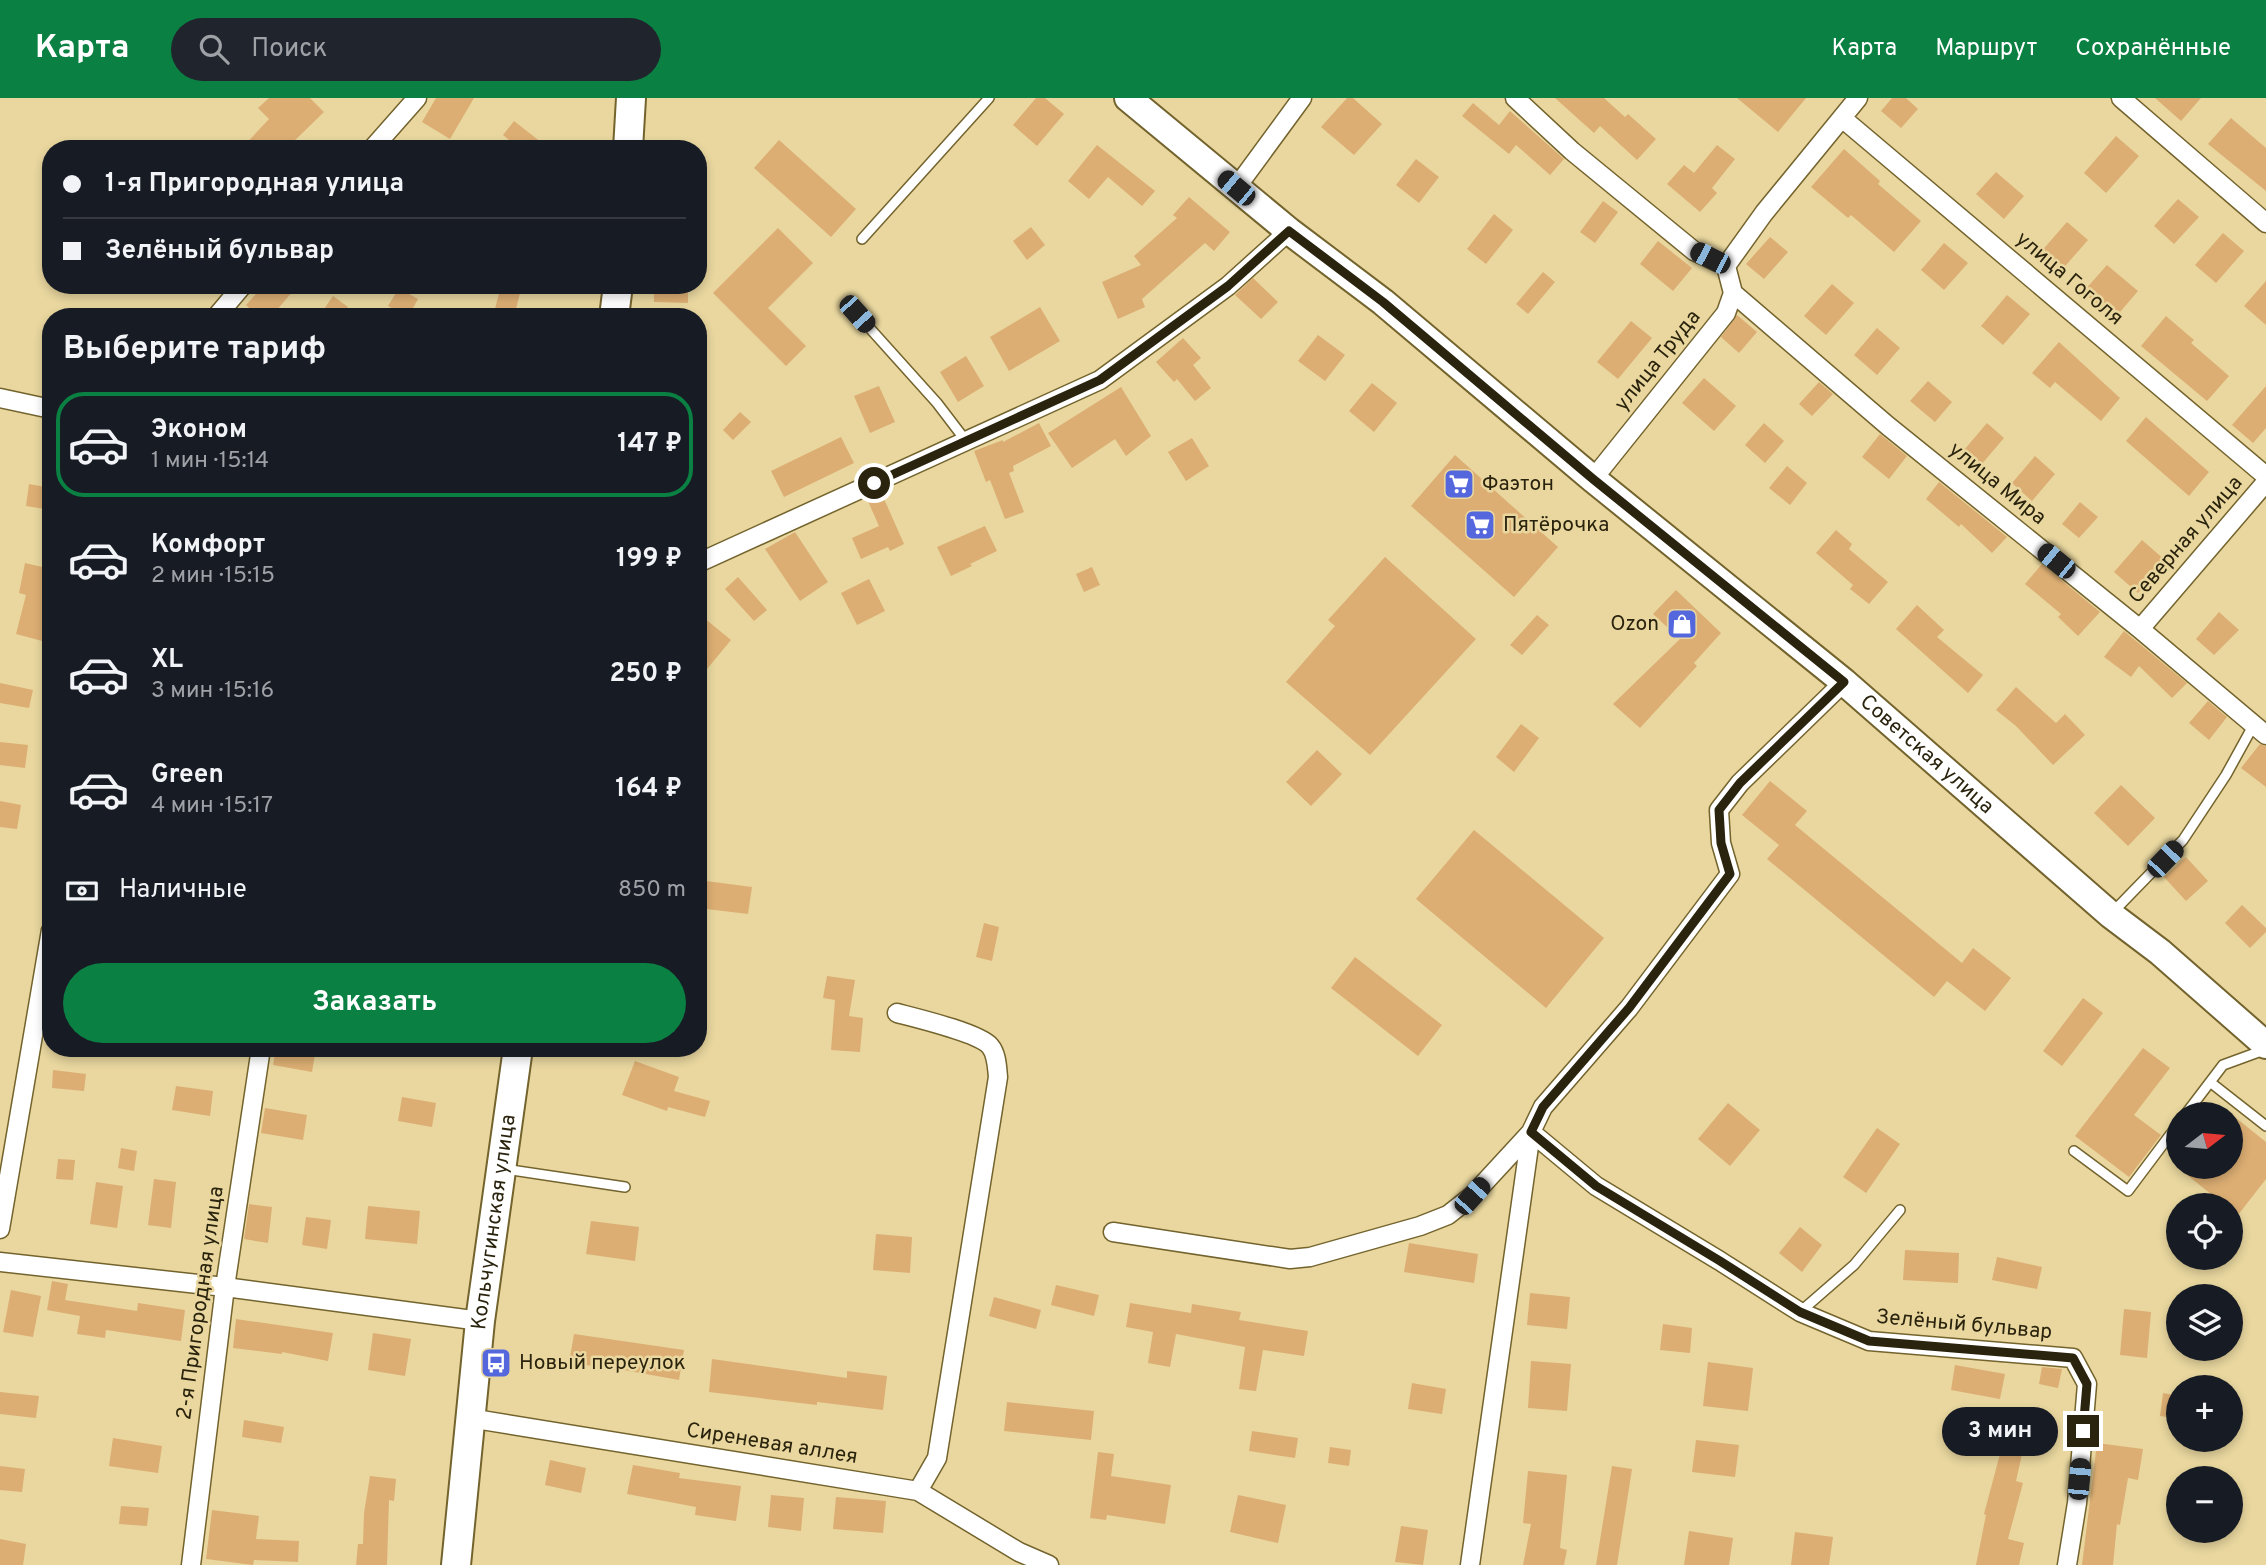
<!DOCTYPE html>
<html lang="ru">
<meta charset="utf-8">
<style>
:root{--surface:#171b24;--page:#20242c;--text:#f1f3f6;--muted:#9ea1a6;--line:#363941;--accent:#0b8043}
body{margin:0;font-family:Overpass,sans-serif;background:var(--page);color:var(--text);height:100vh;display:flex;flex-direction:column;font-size:26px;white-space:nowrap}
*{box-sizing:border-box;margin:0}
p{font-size:23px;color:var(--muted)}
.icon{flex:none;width:38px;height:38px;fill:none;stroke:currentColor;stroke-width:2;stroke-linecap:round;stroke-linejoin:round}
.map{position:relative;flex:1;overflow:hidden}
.panel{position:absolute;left:42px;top:210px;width:665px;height:749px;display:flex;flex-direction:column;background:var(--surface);border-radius:28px;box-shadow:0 4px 10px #0003}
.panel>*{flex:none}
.hud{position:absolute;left:42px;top:42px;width:665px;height:154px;border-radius:28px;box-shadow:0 4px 10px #0003;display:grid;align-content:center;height:154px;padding:0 21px;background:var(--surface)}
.needle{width:46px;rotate:74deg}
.fabs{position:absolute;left:2166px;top:1004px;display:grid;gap:14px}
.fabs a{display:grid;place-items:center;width:77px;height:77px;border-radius:50%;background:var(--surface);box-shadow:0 4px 10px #0003;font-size:35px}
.end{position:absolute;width:32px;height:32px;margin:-16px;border:9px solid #2a230d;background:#fff;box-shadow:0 0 0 4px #fff}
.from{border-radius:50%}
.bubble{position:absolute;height:49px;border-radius:24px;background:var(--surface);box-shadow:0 4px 10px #0003;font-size:23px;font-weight:700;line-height:49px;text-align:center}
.car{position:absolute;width:21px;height:42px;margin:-21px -10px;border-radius:9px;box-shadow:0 0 5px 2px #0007;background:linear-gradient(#222 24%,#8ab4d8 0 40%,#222 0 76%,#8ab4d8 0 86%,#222 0)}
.hud b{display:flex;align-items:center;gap:24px;height:66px;font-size:26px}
.hud b+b{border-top:2px solid var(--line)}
.hud i{width:18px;height:18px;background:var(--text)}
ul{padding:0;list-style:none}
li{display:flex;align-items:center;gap:21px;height:105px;margin:0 14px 10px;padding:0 7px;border:4px solid transparent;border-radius:28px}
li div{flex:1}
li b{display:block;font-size:26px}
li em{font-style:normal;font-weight:700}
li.on{border-color:var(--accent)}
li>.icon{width:63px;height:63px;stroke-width:1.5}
h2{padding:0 21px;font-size:32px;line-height:84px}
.pay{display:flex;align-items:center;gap:18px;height:77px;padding:0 21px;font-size:26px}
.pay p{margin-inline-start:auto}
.button{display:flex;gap:14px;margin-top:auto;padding:14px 21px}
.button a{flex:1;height:80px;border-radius:42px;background:var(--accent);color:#fff;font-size:28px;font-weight:700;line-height:80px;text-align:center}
header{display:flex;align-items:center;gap:42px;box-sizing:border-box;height:98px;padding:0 35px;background:var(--accent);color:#fff}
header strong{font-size:33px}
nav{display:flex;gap:38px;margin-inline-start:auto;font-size:24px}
.search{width:490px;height:63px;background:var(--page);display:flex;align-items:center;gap:18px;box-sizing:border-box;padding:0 24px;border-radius:38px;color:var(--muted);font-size:26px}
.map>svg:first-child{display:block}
</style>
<header>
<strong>Карта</strong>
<div class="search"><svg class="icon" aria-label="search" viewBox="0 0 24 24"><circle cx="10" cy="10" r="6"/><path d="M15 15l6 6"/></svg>Поиск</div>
<nav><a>Карта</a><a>Маршрут</a><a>Сохранённые</a></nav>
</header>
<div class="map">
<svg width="2266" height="1467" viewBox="0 0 2266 1467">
<rect width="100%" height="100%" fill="#e9d79f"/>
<!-- building -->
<path fill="#dcae73" d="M269,0H310L324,14L286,51H241L269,21L258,10Z
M436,0H474L450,41L422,24Z
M1036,0H1045L1064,16L1037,48L1013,27Z
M1347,0H1353L1382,26L1354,57L1321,29Z
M1555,0H1604L1625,19L1628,16L1656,41L1637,62L1600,28L1594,35Z
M1737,0H1806L1778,34Z
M1892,0H1906L1918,11L1901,30L1881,13Z
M2155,0H2201L2181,23Z
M1473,5L1499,27L1510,13L1564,61L1550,77L1516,47L1509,56L1462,18Z
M2231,20L2266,50V93L2208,46Z
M514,23L550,51H520L503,37Z
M2116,38L2139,58L2106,95L2084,75Z
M779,42L856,111L831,139L754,70Z
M1097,47L1155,93L1142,108L1108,79L1089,101L1068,83Z
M1717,47L1735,61L1712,90L1717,95L1700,114L1667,86L1684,67L1694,75Z
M1844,51L1880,83L1878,86L1921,123L1894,154L1851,117L1848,120L1811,89Z
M1416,61L1439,79L1419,105L1396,87Z
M1996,74L2024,98L2004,121L1976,96Z
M1189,99L1230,134L1214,153L1205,145L1142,201L1145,209L1118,221L1102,184L1141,167L1134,158L1177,120L1173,117Z
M2178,101L2199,119L2174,146L2154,128Z
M1603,103L1618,114L1595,145L1580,134Z
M1494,116L1513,132L1486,166L1467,151Z
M2067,124L2088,142L2060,174L2039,156Z
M1031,129L1045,147L1027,162L1013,143Z
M778,130L813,165L768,210L806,248L786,268L713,195Z
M2223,135L2244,153L2216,185L2195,167Z
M1770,139L1788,154L1764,181L1746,166Z
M1658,143L1692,170L1673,193L1640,166Z
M1944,145L1968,165L1944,192L1921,172Z
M2107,167L2138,193L2114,221L2083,194Z
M1543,174L1555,184L1528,216L1516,206Z
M1253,180L1278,204L1261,221L1235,197Z
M2266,183V227L2244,208Z
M1832,186L1854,205L1826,237L1804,218Z
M264,187H298L271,219H259L246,207Z
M501,187H522L514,219H493Z
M654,187H688V205L654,204Z
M399,190L418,201L408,219L388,208Z
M2007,197L2030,216L2003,247L1981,228Z
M333,198L348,209L340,219H334L324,211Z
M1040,209L1060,243L1009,273L990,239Z
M1737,217L1757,234L1739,255L1721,239Z
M2166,218L2194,242L2191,245L2229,278L2207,303L2141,248Z
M1631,223L1652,240L1618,281L1597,264Z
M1877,230L1900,250L1877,277L1854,257Z
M1318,237L1345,257L1325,283L1298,263Z
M1183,240L1201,260L1193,267L1211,290L1195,303L1177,281L1174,284L1156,264Z
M2059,244L2120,300L2101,323L2055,284L2050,290L2032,275Z
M966,258L984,288L958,304L940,274Z
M1704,280L1736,308L1714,333L1682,305Z
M1928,283L1952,304L1935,324L1910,303Z
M1819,284L1833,296L1812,318L1799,306Z
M1372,285L1397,305L1374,334L1349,313Z
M879,288L895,324L870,335L854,298Z
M2266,288V330L2253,345L2232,327Z
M1121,289L1151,338L1126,358L1115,341L1072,370L1048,335Z
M740,314L751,324L733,342L723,332Z
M2146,319L2209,374L2189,398L2126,343Z
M1039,325L1051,348L1013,368L1014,373L1009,375L1024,414L1005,421L990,382L986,384L974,353L1003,342V344Z
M1764,325L1784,343L1765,365L1745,347Z
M1987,325L2004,340L1981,367L1964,352Z
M1880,336L1907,358L1889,381L1862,359Z
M841,339L854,365L784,399L771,373Z
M1192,340L1209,368L1186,383L1168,354Z
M1455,357L1558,449L1514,499L1411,408Z
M2035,358L2055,376L2032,403L2012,385Z
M1787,368L1807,385L1790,407L1769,390Z
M1939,384L2007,439L1992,455L1961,426L1959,429L1926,401Z
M29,386L51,390V412L26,408Z
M881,394L904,446L890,453L888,449L861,461L852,440L879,428L867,401Z
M2080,404L2098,419L2079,440L2062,426Z
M985,428L997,453L970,466L972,468L951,478L937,449Z
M1836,432L1852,446L1849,451L1888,484L1869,506L1850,491L1853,487L1816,455Z
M795,434L828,484L800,503L765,451Z
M2142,442L2166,463L2138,495L2114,474Z
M1385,459L1476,541L1370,657L1286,584L1335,528L1328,522Z
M25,465L51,471V492L46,520L51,521V525L46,544L16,536L26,497L19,495Z
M2042,466L2100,514L2078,538L2058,519L2061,516L2025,486Z
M1092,469L1100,487L1084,494L1076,476Z
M738,479L767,512L754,523L725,491Z
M869,481L885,513L857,527L841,495Z
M1676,492L1721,535L1694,565L1697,568L1640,630L1613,606L1680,541L1653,516Z
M1917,507L1944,532L1937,539L1983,577L1968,595L1896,531Z
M2219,514L2239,532L2214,557L2196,541Z
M698,515L731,542L698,582Z
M1537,517L1549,527L1522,557L1510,547Z
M2124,533L2187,585L2172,600L2139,568L2131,579L2104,559Z
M0,585L33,592L29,610L0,605Z
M2016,589L2056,625L2065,616L2085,637L2053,667L2016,628L1996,612Z
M2208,603L2227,619L2209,642L2189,625Z
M1521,626L1539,640L1514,674L1496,659Z
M0,644L28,647L25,670L0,667Z
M2260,646L2266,648V689L2241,670Z
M1317,652L1342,676L1311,708L1286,684Z
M1770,683L1807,713L1795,727L1962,865L1973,850L2011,880L1985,913L1947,883L1934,899L1767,761L1779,747L1742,717Z
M2121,687L2155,720L2128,748L2094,715Z
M0,703L21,707L17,731L0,729Z
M1474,732L1604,840L1546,910L1416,801Z
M2186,759L2208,783L2186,803L2164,779Z
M698,782L752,789L748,816L698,810Z
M2242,807L2266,830V834L2250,850L2225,825Z
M984,825L999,829L992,863L976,859Z
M1355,859L1442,927L1418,958L1331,890Z
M827,878L855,882L849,918L863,920L860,954L831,952L835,902L823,900Z
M2083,900L2103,915L2062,968L2043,953Z
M276,950H316L312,974L273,967Z
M2143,950L2170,970L2134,1017L2161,1037L2129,1079L2075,1038Z
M635,963L679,979L674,993L710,1003L705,1019L668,1009L667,1013L622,997Z
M53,972L86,976L84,993L52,990Z
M176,988L213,993L210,1018L172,1012Z
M402,999L436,1005L432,1029L398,1023Z
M1728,1005L1760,1032L1730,1068L1698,1041Z
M265,1010L307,1017L303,1042L261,1035Z
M2231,1016L2266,1044V1081L2238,1117L2231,1112V1108H2226L2177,1069H2231Z
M1877,1030L1900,1046L1866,1095L1843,1079Z
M121,1050L137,1053L134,1073L118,1070Z
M58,1061L75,1062L73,1082L56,1081Z
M154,1081L176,1084L171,1130L148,1127Z
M96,1084L123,1088L117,1130L90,1126Z
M249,1106L272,1109L268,1145L244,1141Z
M368,1108L420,1113L417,1146L365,1141Z
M306,1119L331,1122L327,1151L302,1147Z
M591,1123L639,1129L635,1163L586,1156Z
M1800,1129L1822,1147L1802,1174L1779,1155Z
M876,1136L912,1139L910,1175L873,1172Z
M1409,1145L1478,1156L1474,1185L1404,1174Z
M1905,1152L1959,1155L1958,1185L1903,1182Z
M1997,1159L2042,1169L2037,1191L1992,1182Z
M52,1183L68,1186L65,1202L137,1213L138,1205L185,1212L181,1243L106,1232L105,1240L77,1236L80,1218L47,1212Z
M1056,1187L1099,1197L1094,1218L1051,1207Z
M11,1192L41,1198L33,1239L3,1234Z
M1530,1195L1570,1199L1567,1231L1527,1227Z
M994,1199L1041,1212L1036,1231L989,1218Z
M1130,1205L1191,1215L1192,1206L1241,1214L1239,1222L1308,1233L1304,1258L1263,1252L1256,1293L1239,1291L1245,1249L1176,1236L1170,1269L1148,1265L1153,1234L1126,1229Z
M2124,1211L2151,1214L2147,1260L2120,1257Z
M236,1221L333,1235L328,1263L282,1254V1256L233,1250Z
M1663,1226L1692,1230L1690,1255L1660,1252Z
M373,1235L411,1241L405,1278L368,1272Z
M574,1236L684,1252L679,1282L618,1271L569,1265Z
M712,1261L847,1280V1273L887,1278L883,1312L817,1304V1307L709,1294Z
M1531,1263L1571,1266L1567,1313L1528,1310Z
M1708,1264L1753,1270L1748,1313L1703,1308Z
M1955,1267L2005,1276L2000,1301L1951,1292Z
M2042,1269L2062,1271L2058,1290L2039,1286Z
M1412,1285L1446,1291L1442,1316L1408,1311Z
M0,1294L39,1298L36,1320L0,1316Z
M2163,1295L2179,1298V1321L2160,1318Z
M1007,1304L1094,1313L1091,1342L1004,1333Z
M244,1322L284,1329L281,1345L242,1339Z
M1999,1328L2027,1334L2016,1383L2023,1385L2008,1441L2024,1445L2019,1467H1976L1986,1417L1984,1416L2000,1356L1993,1355Z
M1252,1333L1298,1340L1295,1360L1249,1353Z
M113,1340L162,1348L158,1375L109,1368Z
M1696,1342L1739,1347L1735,1379L1692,1374Z
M2097,1345L2143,1351L2138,1382L2128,1380L2120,1427L2117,1426L2113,1467H2082Z
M1330,1349L1351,1352L1349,1368L1328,1365Z
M1098,1354L1114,1356L1111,1378L1171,1387L1165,1426L1107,1417L1106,1422L1090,1420Z
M550,1362L586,1370L581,1395L545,1387Z
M633,1367L680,1375L679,1380L741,1388L736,1423L695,1417L696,1409L627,1396Z
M0,1368L25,1371L22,1394L0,1392Z
M1612,1368L1632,1371L1617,1467H1596Z
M1528,1373L1567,1377L1560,1450L1567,1452L1564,1467H1523L1531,1426L1523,1425Z
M370,1378L396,1381L394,1403L389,1402L387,1467H356L358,1446H363L364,1415Z
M771,1397L804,1400L801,1433L768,1429Z
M1238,1397L1286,1407L1278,1445L1230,1434Z
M836,1399L886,1403L883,1435L833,1431Z
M121,1408L149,1410L147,1428L119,1426Z
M212,1412L259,1418L256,1441L299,1443L298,1464L254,1462L253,1467L206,1461Z
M1401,1428L1428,1432L1423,1467L1395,1464Z
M1689,1433L1733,1440L1729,1467H1684Z
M1795,1434L1833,1439L1829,1467H1791Z
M0,1441L26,1446L23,1467H0Z"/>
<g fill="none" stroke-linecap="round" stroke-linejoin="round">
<!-- lane casing -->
<g stroke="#73632d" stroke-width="12">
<path id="lane" d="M862,141L989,0
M857,216L937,305L966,343
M2112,815L2183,742L2226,677L2253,628
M2210,984L2266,1028
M2185,1017L2223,967L2264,952
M2074,1053L2128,1093L2179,1025
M505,1071L625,1089
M1800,1214L1854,1167L1900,1112"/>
</g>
<!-- street casing -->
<g stroke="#73632d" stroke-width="21">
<path id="street" d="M1515,0L1572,53L1694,153L1726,168
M2121,0L2266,125
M1842,20L2266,378
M372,51L417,0
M1236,90L1302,0
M1733,195L1888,328L2140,531L2266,637
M216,219L243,187
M0,300L51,311
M1593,381L1726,215L1733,195L1726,168L1764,115L1858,0
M698,465L1100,282L1228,188L1289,133
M2140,531L2266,384
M897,915C916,920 979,935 990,948C997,956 997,970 998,979L937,1360L918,1393
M0,1131L51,832
M1113,1134L1290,1161L1310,1159L1420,1128L1448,1117L1472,1098L1531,1034L1596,1088L1720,1163L1800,1214L1869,1243L2073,1260L2087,1286L2077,1405L2067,1467
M0,1164L225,1189L480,1223
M469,1320L918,1393L1019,1454L1049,1467
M191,1467L225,1189L261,950
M1470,1467L1531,1034L1543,1009L1629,910L1730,776L1721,745L1719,712L1740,685L1844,584"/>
</g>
<!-- secondary casing -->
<g stroke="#73632d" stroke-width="30">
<g id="secondary">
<path id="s1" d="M1128,0L1289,133L1383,204L1593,381L1844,584L2111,817L2160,854L2266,947"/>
</g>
</g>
<!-- primary casing -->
<g stroke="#73632d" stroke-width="32">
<g id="primary">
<path d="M628,51L631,0"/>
<path d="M614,219L618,187"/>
<path id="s2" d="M456,1467L480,1223L518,950"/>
</g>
</g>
<!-- lane -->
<use href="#lane" stroke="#fff" stroke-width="9"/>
<!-- street -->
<use href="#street" stroke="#fff" stroke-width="18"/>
<!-- secondary -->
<use href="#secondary" stroke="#fff" stroke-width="26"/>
<!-- primary -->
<use href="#primary" stroke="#fff" stroke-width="28"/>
</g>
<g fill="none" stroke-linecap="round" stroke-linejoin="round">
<!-- route -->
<path stroke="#2a230d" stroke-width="9" d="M874,385L1100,282L1228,188L1289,133L1383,204L1593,381L1844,584L1740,685L1719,712L1721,745L1730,776L1629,910L1543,1009L1531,1034L1596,1088L1720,1163L1800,1214L1869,1243L2073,1260L2087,1286L2083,1333"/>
</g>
<!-- icons -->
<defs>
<g id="supermarket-square" transform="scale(1.575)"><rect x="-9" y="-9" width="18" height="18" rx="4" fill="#5567dd" stroke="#e9d79f"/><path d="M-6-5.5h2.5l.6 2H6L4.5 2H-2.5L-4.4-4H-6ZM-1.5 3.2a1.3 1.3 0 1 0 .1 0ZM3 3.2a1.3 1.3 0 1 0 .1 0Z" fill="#fff"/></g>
<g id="shop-square" transform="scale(1.575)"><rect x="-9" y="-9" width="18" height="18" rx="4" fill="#5567dd" stroke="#e9d79f"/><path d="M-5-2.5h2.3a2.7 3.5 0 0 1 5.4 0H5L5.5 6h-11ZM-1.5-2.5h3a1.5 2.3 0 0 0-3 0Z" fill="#fff"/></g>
<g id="bus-square" transform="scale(1.575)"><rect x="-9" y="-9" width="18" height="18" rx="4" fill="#5567dd" stroke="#e9d79f"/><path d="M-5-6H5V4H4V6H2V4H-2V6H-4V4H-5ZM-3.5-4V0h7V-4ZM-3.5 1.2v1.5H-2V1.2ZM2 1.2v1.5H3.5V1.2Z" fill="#fff"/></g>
</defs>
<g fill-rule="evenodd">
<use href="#supermarket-square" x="1459" y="386"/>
<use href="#supermarket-square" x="1480" y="427"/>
<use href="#shop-square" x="1682" y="526"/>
<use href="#bus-square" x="496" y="1265"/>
</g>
<g text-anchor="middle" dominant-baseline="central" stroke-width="5" stroke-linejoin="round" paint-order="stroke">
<!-- street labels -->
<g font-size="21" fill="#2a230d" stroke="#e9d79f">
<text transform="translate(2069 181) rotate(40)">улица Гоголя</text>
<text transform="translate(1658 263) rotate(-51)">улица Труда</text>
<text transform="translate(1997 386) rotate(39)">улица Мира</text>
<text transform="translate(2186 442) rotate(-49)">Северная улица</text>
<text stroke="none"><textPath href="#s1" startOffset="1034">Советская улица</textPath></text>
<text stroke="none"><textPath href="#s2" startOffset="345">Кольчугинская улица</textPath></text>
<text transform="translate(201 1205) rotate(-82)">2-я Пригородная улица</text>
<text transform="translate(1964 1227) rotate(5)">Зелёный бульвар</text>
<text transform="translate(772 1346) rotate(9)">Сиреневая аллея</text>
</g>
<!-- poi labels -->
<g font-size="21" fill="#2a230d" stroke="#e9d79f" text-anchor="start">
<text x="1482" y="386">Фаэтон</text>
<text x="1503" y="427">Пятёрочка</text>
<text x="1659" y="526" text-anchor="end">Ozon</text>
<text x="519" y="1265">Новый переулок</text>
</g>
</g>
</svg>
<div class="fabs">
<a><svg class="needle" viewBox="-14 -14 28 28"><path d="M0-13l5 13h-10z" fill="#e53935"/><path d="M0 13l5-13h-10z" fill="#9ea1a6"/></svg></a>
<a><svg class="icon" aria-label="locate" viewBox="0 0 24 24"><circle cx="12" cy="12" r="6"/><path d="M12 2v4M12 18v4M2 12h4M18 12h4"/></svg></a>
<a><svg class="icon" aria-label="layers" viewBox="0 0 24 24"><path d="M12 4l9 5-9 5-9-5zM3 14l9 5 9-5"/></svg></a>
<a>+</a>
<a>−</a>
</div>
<i class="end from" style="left:874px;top:385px"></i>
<i class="end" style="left:2083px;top:1333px"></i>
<div class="bubble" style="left:1942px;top:1309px;width:116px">3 мин</div>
<i class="car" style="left:1236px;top:90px;rotate:310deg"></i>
<i class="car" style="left:1710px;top:160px;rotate:297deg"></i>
<i class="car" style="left:857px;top:216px;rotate:138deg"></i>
<i class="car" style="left:2056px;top:463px;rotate:309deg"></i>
<i class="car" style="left:2165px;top:761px;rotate:44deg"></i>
<i class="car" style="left:1472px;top:1098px;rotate:42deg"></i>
<i class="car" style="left:2079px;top:1381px;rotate:5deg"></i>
<div class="hud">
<b><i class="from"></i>1-я Пригородная улица</b>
<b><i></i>Зелёный бульвар</b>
</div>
<section class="panel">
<h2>Выберите тариф</h2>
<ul>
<li class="on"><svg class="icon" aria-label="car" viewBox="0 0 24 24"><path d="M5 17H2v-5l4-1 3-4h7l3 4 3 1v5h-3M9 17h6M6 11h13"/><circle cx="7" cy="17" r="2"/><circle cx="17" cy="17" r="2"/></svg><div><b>Эконом</b><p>1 мин · 15:14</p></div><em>147 ₽</em></li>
<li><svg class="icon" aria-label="car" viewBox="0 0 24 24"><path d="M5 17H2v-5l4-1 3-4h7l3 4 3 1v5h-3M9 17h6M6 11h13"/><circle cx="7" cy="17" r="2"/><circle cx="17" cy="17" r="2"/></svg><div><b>Комфорт</b><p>2 мин · 15:15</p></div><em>199 ₽</em></li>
<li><svg class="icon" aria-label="car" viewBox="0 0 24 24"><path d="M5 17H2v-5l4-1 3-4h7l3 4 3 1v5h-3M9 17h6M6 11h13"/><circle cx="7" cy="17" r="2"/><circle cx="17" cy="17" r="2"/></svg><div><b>XL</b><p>3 мин · 15:16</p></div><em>250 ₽</em></li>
<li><svg class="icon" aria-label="car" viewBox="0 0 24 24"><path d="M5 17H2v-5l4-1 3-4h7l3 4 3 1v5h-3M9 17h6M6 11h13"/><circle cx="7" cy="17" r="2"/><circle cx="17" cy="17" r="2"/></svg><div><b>Green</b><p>4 мин · 15:17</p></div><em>164 ₽</em></li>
</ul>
<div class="pay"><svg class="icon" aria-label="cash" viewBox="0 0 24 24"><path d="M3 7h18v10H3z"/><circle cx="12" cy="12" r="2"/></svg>Наличные<p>850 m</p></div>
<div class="button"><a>Заказать</a></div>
</section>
</div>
